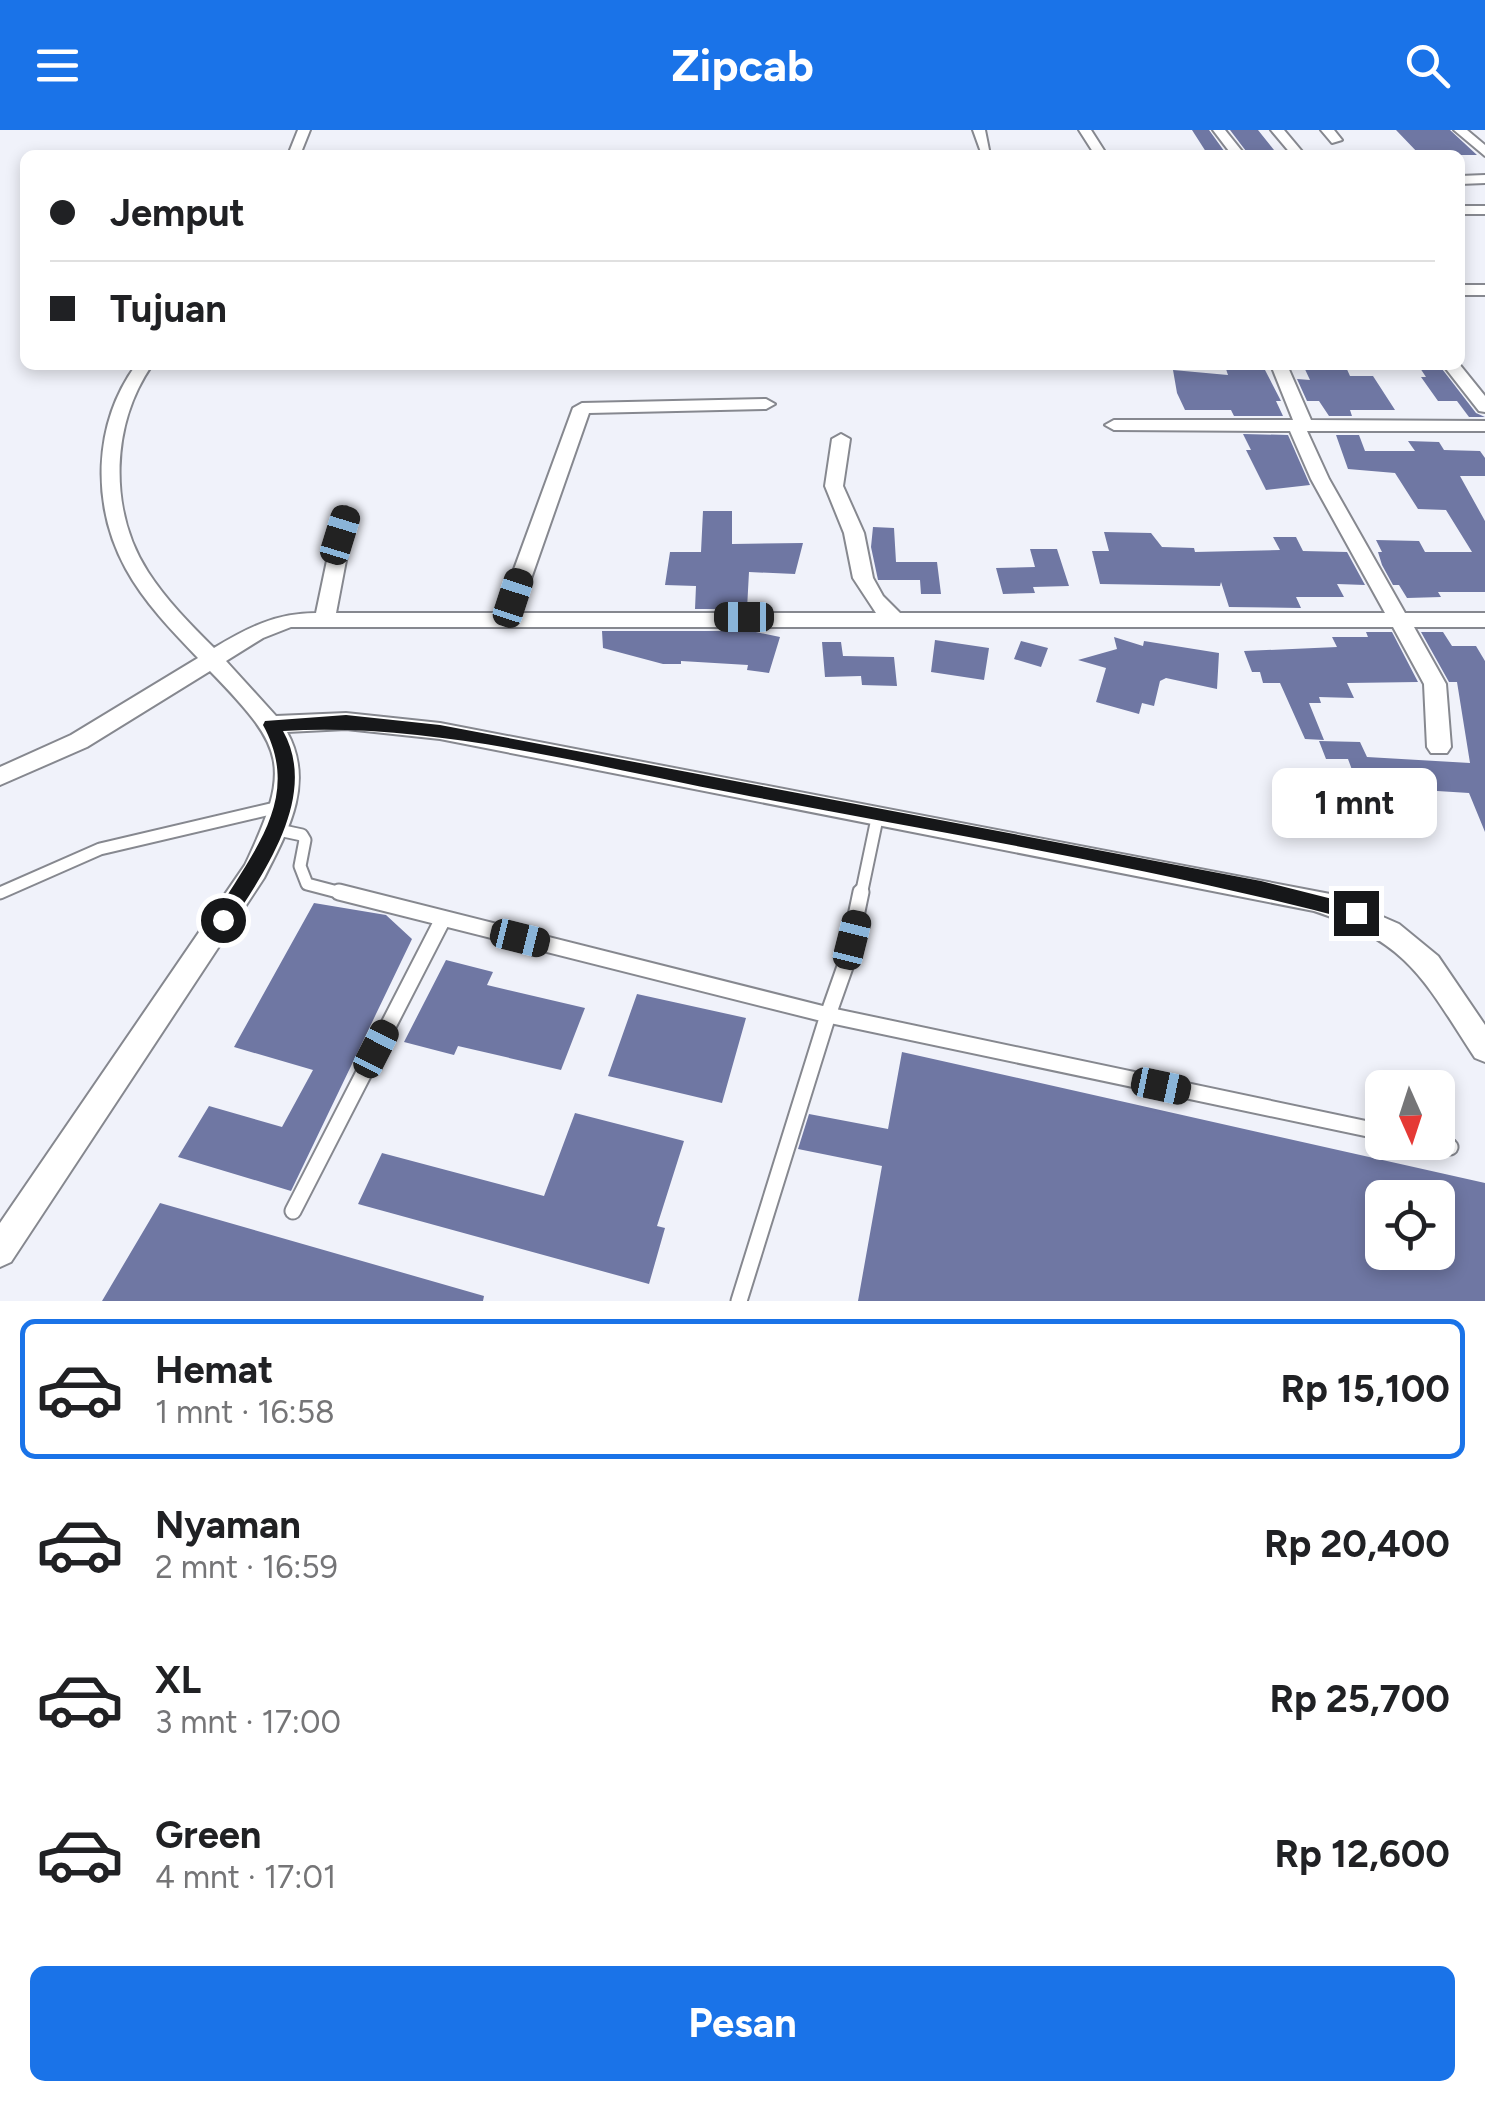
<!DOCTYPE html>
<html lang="id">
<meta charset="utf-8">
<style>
:root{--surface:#fff;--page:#f6f6f6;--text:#202124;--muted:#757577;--line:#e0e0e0;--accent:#1a73e8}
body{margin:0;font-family:Figtree,sans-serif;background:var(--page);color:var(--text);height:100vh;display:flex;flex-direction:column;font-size:38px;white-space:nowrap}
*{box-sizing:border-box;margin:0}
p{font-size:32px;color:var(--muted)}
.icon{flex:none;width:55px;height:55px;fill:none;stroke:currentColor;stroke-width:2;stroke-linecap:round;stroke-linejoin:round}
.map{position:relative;height:1171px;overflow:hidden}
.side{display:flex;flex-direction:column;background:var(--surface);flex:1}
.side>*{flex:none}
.top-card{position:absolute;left:20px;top:20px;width:1445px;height:220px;border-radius:15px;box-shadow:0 5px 15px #0003;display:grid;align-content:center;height:220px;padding:0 30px;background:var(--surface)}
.needle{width:65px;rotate:177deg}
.controls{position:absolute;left:1365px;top:940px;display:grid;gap:20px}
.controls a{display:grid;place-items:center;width:90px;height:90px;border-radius:15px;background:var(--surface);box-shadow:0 5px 15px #0003;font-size:50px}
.end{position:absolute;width:45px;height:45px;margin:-22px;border:12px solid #161719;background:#fff;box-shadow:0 0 0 5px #fff}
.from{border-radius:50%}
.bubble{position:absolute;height:70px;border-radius:15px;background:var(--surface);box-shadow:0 5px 15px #0003;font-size:32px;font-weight:700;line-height:70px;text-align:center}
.car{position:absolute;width:30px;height:60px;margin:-30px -15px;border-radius:12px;box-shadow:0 0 8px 2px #0007;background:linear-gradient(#222 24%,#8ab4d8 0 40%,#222 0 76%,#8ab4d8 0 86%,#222 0)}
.top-card b{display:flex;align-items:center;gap:35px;height:95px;font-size:38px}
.top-card b+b{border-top:2px solid var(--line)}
.top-card i{width:25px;height:25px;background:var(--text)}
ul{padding:18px 0 0;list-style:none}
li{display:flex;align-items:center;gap:30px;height:140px;margin:0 20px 15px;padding:0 10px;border:5px solid transparent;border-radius:15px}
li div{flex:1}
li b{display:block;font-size:38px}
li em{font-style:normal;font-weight:700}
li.selected{border-color:var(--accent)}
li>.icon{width:90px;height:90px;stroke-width:1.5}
.button{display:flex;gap:20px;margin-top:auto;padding:20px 30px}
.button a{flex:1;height:115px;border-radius:15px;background:var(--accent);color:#fff;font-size:40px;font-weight:700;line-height:115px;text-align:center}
header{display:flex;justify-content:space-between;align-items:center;height:130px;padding:0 30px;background:var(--accent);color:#fff;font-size:45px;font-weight:700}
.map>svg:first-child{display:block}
</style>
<header><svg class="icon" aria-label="menu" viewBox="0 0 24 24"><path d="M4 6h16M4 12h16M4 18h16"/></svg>Zipcab<svg class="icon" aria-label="search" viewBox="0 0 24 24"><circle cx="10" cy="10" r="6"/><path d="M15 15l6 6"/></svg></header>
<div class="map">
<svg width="1485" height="1171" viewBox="0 0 1485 1171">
<rect width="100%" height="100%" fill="#f0f2fa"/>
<!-- building -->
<path fill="#6f77a3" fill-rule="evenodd" d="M1192,0H1209L1227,25H1208Z
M1230,0H1258L1278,25H1249Z
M1396,0H1450L1477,25H1420Z
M1303,235H1345L1350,246H1373L1395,280H1350L1352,286H1329L1319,271H1307L1297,249L1310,250Z
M1418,235H1439L1476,283L1485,287H1469L1457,271H1438L1421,247H1426Z
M1226,239L1265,240L1281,271H1276L1283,286H1234L1231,280H1185L1177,263L1173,240L1228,245Z
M1243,304L1288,305L1310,355L1266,360L1246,320H1251Z
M1336,305H1359L1365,321H1415L1408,311L1439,312L1444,320L1480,321L1485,328V346H1460L1485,391V462H1438L1441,467L1407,468L1399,455H1393L1382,435L1378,422H1382L1376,410L1419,411L1425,422H1472L1446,380L1418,379L1395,343L1348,339Z
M703,381H732V414L803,413L795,444L749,442L747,479H695L696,456L665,455L670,422H701Z
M873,397L894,398L896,432H937L941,464H921L920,450H878L871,417Z
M1104,402L1151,403L1162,417L1194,418L1195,422L1280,420L1273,407H1296L1303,421L1347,422L1365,455L1337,454L1344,467H1296L1301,478L1229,477L1221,452L1220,456L1100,454L1092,421H1109Z
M1030,419H1057L1069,456L1033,457L1035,463L1003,464L996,438L1035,437Z
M602,501H751L780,507L769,543L747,540L748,535L681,531V534H663L603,518Z
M1366,502H1392L1418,552L1347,553L1354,568L1319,567L1321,573H1309L1324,610L1305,609L1280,553H1263L1260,542H1252L1244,521L1337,517L1332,507H1368Z
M1421,502H1443L1452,516H1476L1485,531V702L1469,663L1358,656L1348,629H1326L1319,611L1360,612L1367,627L1470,633L1457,552H1449Z
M1114,507L1143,516L1144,511L1219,523L1217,559L1166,548L1160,551L1154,576L1142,573L1139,584L1096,572L1106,538L1078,530L1117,519Z
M935,510L989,518L984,550L931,542Z
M1021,511L1048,518L1041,537L1014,529Z
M822,512H841L843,526L894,527L897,556L862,555L861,546L825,547Z
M314,773L386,785L412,809L291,1061L178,1027L209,976L282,997L313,940L234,917Z
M446,830L493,842L487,855L585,878L561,940L458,916L454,925L404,912Z
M637,864L746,888L722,973L608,946Z
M902,922L1485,1053V1171H858L882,1036L798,1019L809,984L888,999ZM1382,1068H1438V1122H1382Z
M575,983L684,1011L657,1096L665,1098L649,1154L358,1074L382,1023L544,1066Z
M160,1073L484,1166L483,1171H102Z"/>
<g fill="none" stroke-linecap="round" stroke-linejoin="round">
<!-- service-far1 casing -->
<g stroke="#86888f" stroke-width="15">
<path id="service-far1" d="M274,699L302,705L305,710L300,736L307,754L349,765
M0,763L100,719L279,677
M861,765L878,684"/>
</g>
<!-- service casing -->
<g stroke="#86888f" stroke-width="19">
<path id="service" d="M339,762L828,885L846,834L861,762
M1431,1012L1450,1017
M293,1081L443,789
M739,1171L828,885L1382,1002"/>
</g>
<!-- minor casing -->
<g stroke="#86888f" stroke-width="4">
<path id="minor" d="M298,0H310L300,25H288Z
M973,0H985L990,25H982Z
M1079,0H1091L1107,25H1095Z
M1213,0H1225L1245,25H1232Z
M1271,0H1284L1305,25H1292Z
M1321,0H1334L1342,10L1332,13Z
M1454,0H1467L1485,15V26Z
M1485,45V53L1460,54V46Z
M1460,76H1485V84H1460Z
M1460,155H1485V165H1460Z
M136,235H152C111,294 108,380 148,442C166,470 190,494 214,518C247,498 276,483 316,483L337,383L346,377L355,383L336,483H498L573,278L582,273L766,269L775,274L766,279L589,283L519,483H876L853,448L844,403L825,356L832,309L841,304L850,309L843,356L864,403L873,448L883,466L900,483H1385L1311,349L1290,301L1114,300L1105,295L1114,290H1293L1271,235H1287L1311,290L1485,291V301H1307L1329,349L1405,483H1485V497H1414L1446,554L1451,617L1447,623H1431L1427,617L1424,554L1393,497H291L263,508L226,531L276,586L346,583L440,593L1330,764L1399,794L1438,826L1485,895V932L1475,928C1424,850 1409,812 1314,781L440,609L346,599L287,602C315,653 288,701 264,748L11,1132L0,1137V1093L245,735C292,636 286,619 210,541L87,617L0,655V637L71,605L198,528C172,501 144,472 126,439C91,375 93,294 136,235Z
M1443,235H1460L1485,266V282L1479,281Z"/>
</g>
<!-- service-far1 -->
<use href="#service-far1" stroke="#fff" stroke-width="11"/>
<!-- service -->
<use href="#service" stroke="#fff" stroke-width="15"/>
<!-- minor -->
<use href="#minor" fill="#fff" fill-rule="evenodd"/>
</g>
<!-- route -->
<path fill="#161719" d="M346,585L440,595L1261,751L1356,775L1365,783L1356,791C1153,737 945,704 739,664C589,636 436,592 283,601C319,665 265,742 229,796H216L213,790C247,726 305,672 263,595L265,591Z"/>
</svg>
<div class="controls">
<a><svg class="needle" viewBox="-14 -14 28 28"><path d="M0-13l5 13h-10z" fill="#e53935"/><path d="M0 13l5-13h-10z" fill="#757577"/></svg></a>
<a><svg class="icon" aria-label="locate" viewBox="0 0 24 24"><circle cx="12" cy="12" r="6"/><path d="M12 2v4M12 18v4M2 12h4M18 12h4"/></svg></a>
</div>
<i class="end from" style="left:223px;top:790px"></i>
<i class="end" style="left:1356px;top:783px"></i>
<div class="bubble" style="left:1272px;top:638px;width:165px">1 mnt</div>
<i class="car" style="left:340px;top:405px;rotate:17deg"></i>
<i class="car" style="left:513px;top:468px;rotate:18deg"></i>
<i class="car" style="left:744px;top:487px;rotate:270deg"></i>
<i class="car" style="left:520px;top:808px;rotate:104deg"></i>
<i class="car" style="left:852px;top:810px;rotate:14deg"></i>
<i class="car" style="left:376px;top:919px;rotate:27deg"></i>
<i class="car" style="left:1161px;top:956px;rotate:102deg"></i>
<div class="top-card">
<b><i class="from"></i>Jemput</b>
<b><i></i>Tujuan</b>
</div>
</div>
<section class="side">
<ul>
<li class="selected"><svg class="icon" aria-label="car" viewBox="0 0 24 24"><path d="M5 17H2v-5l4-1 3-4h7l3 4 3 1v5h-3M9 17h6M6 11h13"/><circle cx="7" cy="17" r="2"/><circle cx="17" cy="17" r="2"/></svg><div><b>Hemat</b><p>1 mnt · 16:58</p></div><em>Rp 15,100</em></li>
<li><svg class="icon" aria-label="car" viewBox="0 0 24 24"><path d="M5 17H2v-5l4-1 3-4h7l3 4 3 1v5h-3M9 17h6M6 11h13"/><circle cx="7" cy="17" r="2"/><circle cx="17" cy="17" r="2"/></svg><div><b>Nyaman</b><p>2 mnt · 16:59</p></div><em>Rp 20,400</em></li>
<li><svg class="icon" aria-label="car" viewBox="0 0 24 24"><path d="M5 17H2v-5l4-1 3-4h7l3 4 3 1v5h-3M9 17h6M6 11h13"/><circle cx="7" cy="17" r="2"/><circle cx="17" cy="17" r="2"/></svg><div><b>XL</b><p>3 mnt · 17:00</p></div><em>Rp 25,700</em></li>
<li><svg class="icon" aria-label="car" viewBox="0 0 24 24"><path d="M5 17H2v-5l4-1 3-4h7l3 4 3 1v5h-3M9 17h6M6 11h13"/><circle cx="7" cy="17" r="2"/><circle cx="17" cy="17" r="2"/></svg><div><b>Green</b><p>4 mnt · 17:01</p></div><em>Rp 12,600</em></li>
</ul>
<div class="button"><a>Pesan</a></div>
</section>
